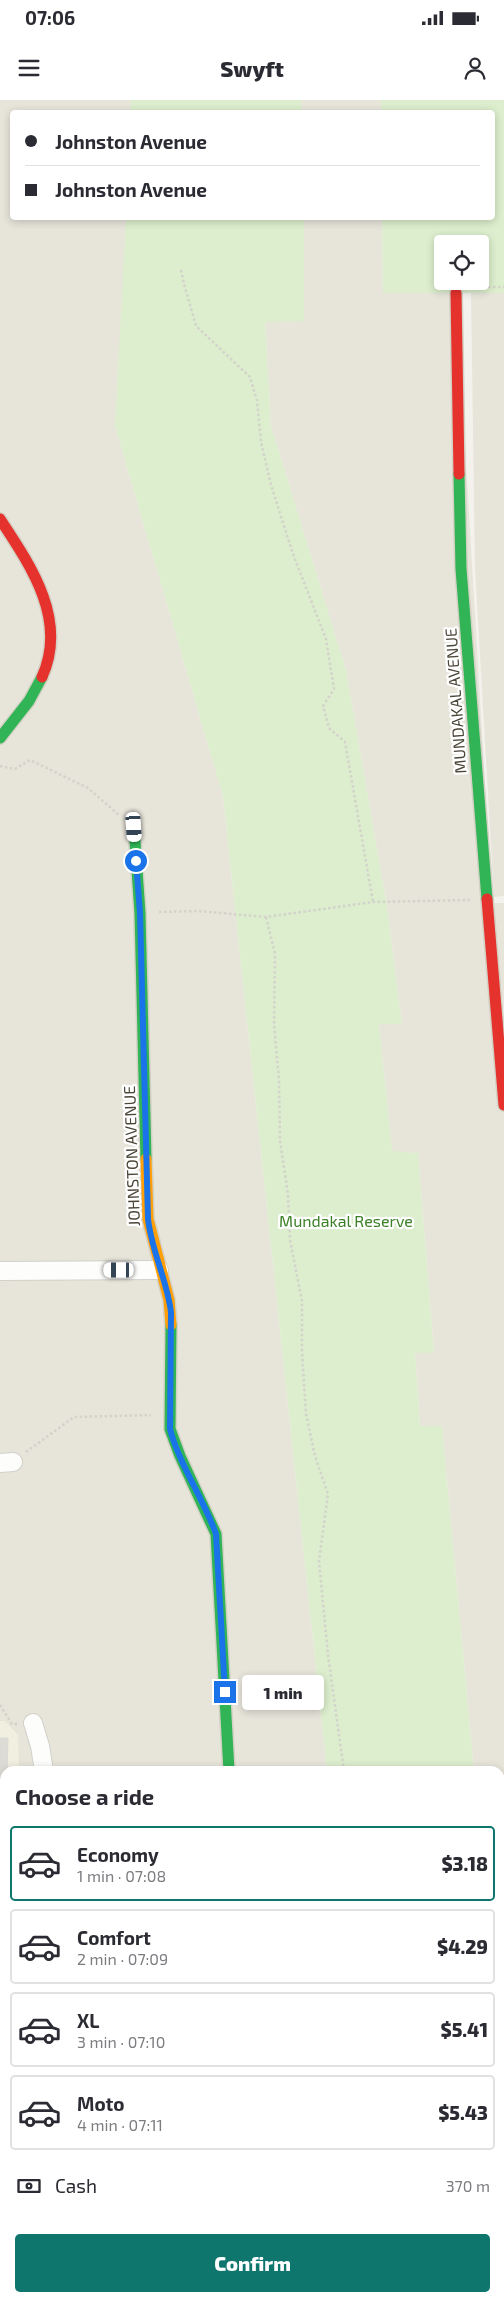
<!DOCTYPE html>
<meta charset="utf-8">
<style>
:root{--surface:#fff;--page:#f2f2f3;--text:#2b2b33;--muted:#7c7c81;--line:#e1e1e2;--accent:#0f766e}
body{margin:0;font-family:"Exo 2",sans-serif;background:var(--page);color:var(--text);height:100vh;display:flex;flex-direction:column;font-size:19px;white-space:nowrap}
*{box-sizing:border-box;margin:0}
p{font-size:16px;color:var(--muted)}
.icon{flex:none;width:28px;height:28px;fill:none;stroke:currentColor;stroke-width:2;stroke-linecap:round;stroke-linejoin:round}
.map{position:relative;flex:1;overflow:hidden}
.panel{position:absolute;left:0px;top:1666px;width:505px;height:536px;display:flex;flex-direction:column;background:var(--surface);border-radius:15px 15px 0 0;box-shadow:0 2px 8px #0003}
.panel>*{flex:none}
.banner{position:absolute;left:10px;top:10px;width:485px;height:110px;border-radius:5px;box-shadow:0 2px 8px #0003;display:grid;align-content:center;height:110px;padding:0 15px;background:var(--surface)}
.controls{position:absolute;left:434px;top:135px;display:grid;gap:10px}
.controls a{display:grid;place-items:center;width:55px;height:55px;border-radius:5px;background:var(--surface);box-shadow:0 2px 8px #0003;font-size:25px}
.end{position:absolute;width:22px;height:22px;margin:-11px;border:6px solid #1a73e8;background:#fff;box-shadow:0 0 0 2px #fff}
.from{border-radius:50%}
.bubble{position:absolute;height:35px;border-radius:5px;background:var(--surface);box-shadow:0 2px 8px #0003;font-size:16px;font-weight:800;line-height:35px;text-align:center}
.car{position:absolute;width:15px;height:30px;margin:-15px -8px;border-radius:6px;box-shadow:0 0 4px 1px #0007;background:linear-gradient(#fff 24%,#345 0 40%,#fff 0 76%,#345 0 86%,#fff 0)}
.banner b{display:flex;align-items:center;gap:18px;height:48px;font-size:19px}
.banner b+b{border-top:1px solid var(--line)}
.banner i{width:12px;height:12px;background:var(--text)}
ul{padding:0;list-style:none}
li{display:flex;align-items:center;gap:15px;height:75px;margin:0 10px 8px;padding:0 5px;border:2px solid var(--line);border-radius:5px}
li div{flex:1}
li b{display:block;font-size:19px}
li em{font-style:normal;font-weight:800}
li.current{border-color:var(--accent)}
li>.icon{width:45px;height:45px;stroke-width:1.5}
h2{padding:0 15px;font-size:22px;line-height:60px}
.pay{display:flex;align-items:center;gap:12px;height:55px;padding:0 15px;font-size:19px}
.pay p{margin-inline-start:auto}
.cta{display:flex;gap:10px;margin-top:auto;padding:10px 15px}
.cta a{flex:1;height:58px;border-radius:5px;background:var(--accent);color:#fff;font-size:20px;font-weight:800;line-height:58px;text-align:center}
.status{display:flex;justify-content:space-between;align-items:center;height:35px;padding:0 25px;background:var(--surface);direction:ltr}
.status svg{height:14px;fill:currentColor}
header{display:flex;justify-content:space-between;align-items:center;height:65px;padding:0 15px;background:var(--surface);font-size:22px;font-weight:800}
.map>svg:first-child{display:block}
</style>
<div class="status"><b>07:06</b><svg viewBox="0 0 49 12"><path d="M0 12V9h3v3zM5 12V6h3v6zM10 12V3h3v9zM15 12V0h3v12zM26 1h20v11H26zM47 4h2v5h-2z"/></svg></div>
<header><svg class="icon" aria-label="menu" viewBox="0 0 24 24"><path d="M4 6h16M4 12h16M4 18h16"/></svg>Swyft<svg class="icon" aria-label="person" viewBox="0 0 24 24"><circle cx="12" cy="8" r="4"/><path d="M4 21q1-7 8-7t8 7"/></svg></header>
<div class="map">
<svg width="504" height="2202" viewBox="0 0 504 2202">
<rect width="100%" height="100%" fill="#f3f2ed"/>
<!-- residential -->
<path fill="#e7e5da" d="M0,0H131V12H12V118H127L115,326L223,696L327,1671H5V2198H376V2202H0Z
M301,0H381V12H301Z
M304,118H382L383,193H456L504,1005V1991L500,1947V1671H474L442,1326H420L415,1253L434,1252L418,1053L392,1052L379,924H402L387,807L346,570L271,326L265,221H304Z
M471,193H504V796L494,797L475,469Z
M493,803H504V913Z"/>
<!-- education -->
<path fill="#f1efdf" d="M0,1621H5L18,1635L19,1671H5V2056H0Z"/>
<!-- green -->
<path fill="#dceecd" fill-rule="evenodd" d="M131,0H301V12H131Z
M381,0H504V193H383L382,118H492V12H381ZM442,144H480V181H442Z
M126,118H304V221L265,222L271,326L346,570L387,807L402,924H379L392,1051L418,1053L434,1253H415L420,1326H442L474,1671H327L223,696L115,326Z
M500,1947L504,1991V2107H500Z
M500,2142H504V2202H376V2198H500Z"/>
<!-- building -->
<path fill="#dddbd5" stroke="#dbd9d3" d="M0,1638H8L7,1671H5V1721H0Z
M0,1790H5V1874L0,1875Z"/>
<g fill="none" stroke-linecap="round" stroke-linejoin="round">
<!-- street casing -->
<g stroke="#d1d0ca" stroke-width="20">
<path id="street" d="M0,1171L159,1170
M0,1363L13,1362
M33,1623L40,1646L44,1671
M0,2086H5
M366,2198V2202"/>
</g>
<!-- fast casing -->
<g stroke="#d3d1c4" stroke-width="14">
<path id="fast" d="M459,374L461,469L487,799
M0,638L29,601L42,577
M134,727L140,813L146,1059
M171,1225L170,1329L180,1356L216,1434L229,1671
M500,2124L504,2125"/>
</g>
<!-- slow casing -->
<g stroke="#d3d1c4" stroke-width="14">
<path id="slow" d="M146,1059L148,1119L169,1200L171,1225
M35,2198V2202"/>
</g>
<!-- jam casing -->
<g stroke="#d3d1c4" stroke-width="14">
<path id="jam" d="M456,193L459,374
M0,419C31,466 68,520 42,577
M487,799L504,1005"/>
</g>
<!-- path -->
<path stroke="#d3d2cb" stroke-width="2.5" stroke-dasharray="2.5 2.5" stroke-linecap="butt" d="M181,170L184,184L196,226L250,277L257,301L261,342L271,385L293,454L326,539L334,589L323,606L329,628L345,642L373,802
M473,187H504
M0,666L15,669L30,660L88,688L119,715
M159,812L198,811L266,817L373,802L470,800
M266,817L275,854L274,924L279,980L280,1041L288,1094L290,1140L302,1201V1252L306,1314L315,1356L328,1394L319,1461L328,1555L344,1671
M26,1352L74,1317L151,1315
M0,1605L12,1624H18
M0,1743H5"/>
<!-- street -->
<use href="#street" stroke="#fdfdfc" stroke-width="18"/>
<!-- fast -->
<use href="#fast" stroke="#30b455" stroke-width="11"/>
<!-- slow -->
<use href="#slow" stroke="#ff9f0a" stroke-width="11"/>
<!-- jam -->
<use href="#jam" stroke="#e5322d" stroke-width="11"/>
</g>
<g fill="none" stroke-linecap="round" stroke-linejoin="round">
<!-- route -->
<path stroke="#1a73e8" stroke-width="6" d="M136,761L140,813L148,1119C152,1153 167,1180 171,1212L170,1329C180,1366 203,1398 216,1434L225,1592"/>
</g>
<g text-anchor="middle" dominant-baseline="central" stroke-width="4.5" stroke-linejoin="round" paint-order="stroke">
<!-- street labels -->
<g font-size="16" fill="#4b4638" stroke="#fff">
<text transform="translate(455 601) rotate(-94)">MUNDAKAL AVENUE</text>
<text transform="translate(131 1056) rotate(-92)">JOHNSTON AVENUE</text>
</g>
<!-- park labels -->
<g font-size="16" fill="#3c8027" stroke="#fff">
<text x="346" y="1120">Mundakal Reserve</text>
</g>
</g>
</svg>
<div class="controls">
<a><svg class="icon" aria-label="locate" viewBox="0 0 24 24"><circle cx="12" cy="12" r="6"/><path d="M12 2v4M12 18v4M2 12h4M18 12h4"/></svg></a>
</div>
<i class="end from" style="left:136px;top:761px"></i>
<i class="end" style="left:225px;top:1592px"></i>
<div class="bubble" style="left:242px;top:1575px;width:82px">1 min</div>
<i class="car" style="left:134px;top:727px;rotate:176deg"></i>
<i class="car" style="left:119px;top:1170px;rotate:270deg"></i>
<div class="banner">
<b><i class="from"></i>Johnston Avenue</b>
<b><i></i>Johnston Avenue</b>
</div>
<section class="panel">
<h2>Choose a ride</h2>
<ul>
<li class="current"><svg class="icon" aria-label="car" viewBox="0 0 24 24"><path d="M5 17H2v-5l4-1 3-4h7l3 4 3 1v5h-3M9 17h6M6 11h13"/><circle cx="7" cy="17" r="2"/><circle cx="17" cy="17" r="2"/></svg><div><b>Economy</b><p>1 min · 07:08</p></div><em>$3.18</em></li>
<li><svg class="icon" aria-label="car" viewBox="0 0 24 24"><path d="M5 17H2v-5l4-1 3-4h7l3 4 3 1v5h-3M9 17h6M6 11h13"/><circle cx="7" cy="17" r="2"/><circle cx="17" cy="17" r="2"/></svg><div><b>Comfort</b><p>2 min · 07:09</p></div><em>$4.29</em></li>
<li><svg class="icon" aria-label="car" viewBox="0 0 24 24"><path d="M5 17H2v-5l4-1 3-4h7l3 4 3 1v5h-3M9 17h6M6 11h13"/><circle cx="7" cy="17" r="2"/><circle cx="17" cy="17" r="2"/></svg><div><b>XL</b><p>3 min · 07:10</p></div><em>$5.41</em></li>
<li><svg class="icon" aria-label="car" viewBox="0 0 24 24"><path d="M5 17H2v-5l4-1 3-4h7l3 4 3 1v5h-3M9 17h6M6 11h13"/><circle cx="7" cy="17" r="2"/><circle cx="17" cy="17" r="2"/></svg><div><b>Moto</b><p>4 min · 07:11</p></div><em>$5.43</em></li>
</ul>
<div class="pay"><svg class="icon" aria-label="cash" viewBox="0 0 24 24"><path d="M3 7h18v10H3z"/><circle cx="12" cy="12" r="2"/></svg>Cash<p>370 m</p></div>
<div class="cta"><a>Confirm</a></div>
</section>
</div>
